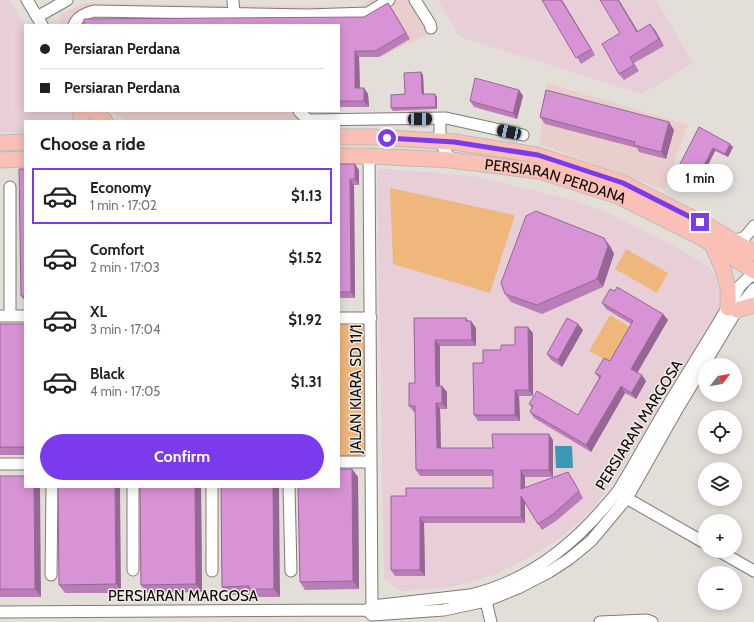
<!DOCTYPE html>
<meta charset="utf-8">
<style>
:root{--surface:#fff;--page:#f2f2f2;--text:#222;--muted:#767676;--line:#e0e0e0;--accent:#7c3aed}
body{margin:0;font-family:Cabin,sans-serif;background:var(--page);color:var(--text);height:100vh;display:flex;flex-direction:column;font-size:15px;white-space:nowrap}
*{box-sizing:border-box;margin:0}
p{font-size:13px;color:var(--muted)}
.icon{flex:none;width:22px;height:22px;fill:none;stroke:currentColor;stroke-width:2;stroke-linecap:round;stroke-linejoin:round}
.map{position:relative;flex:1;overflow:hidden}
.panel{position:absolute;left:24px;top:120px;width:316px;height:368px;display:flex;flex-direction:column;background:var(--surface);border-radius:0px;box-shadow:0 2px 10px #0003}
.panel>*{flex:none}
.hud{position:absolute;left:24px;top:24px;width:316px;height:88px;border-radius:0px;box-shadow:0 2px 10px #0003;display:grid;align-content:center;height:88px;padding:0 16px;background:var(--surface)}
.needle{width:26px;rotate:59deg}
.buttons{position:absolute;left:698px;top:358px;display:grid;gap:8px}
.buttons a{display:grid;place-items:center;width:44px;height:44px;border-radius:50%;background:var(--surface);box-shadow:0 2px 10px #0003;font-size:20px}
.end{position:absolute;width:18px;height:18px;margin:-9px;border:5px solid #7c3aed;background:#fff;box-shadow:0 0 0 2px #fff}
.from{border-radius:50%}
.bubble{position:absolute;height:28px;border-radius:14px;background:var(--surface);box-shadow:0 2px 10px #0003;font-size:13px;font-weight:800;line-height:28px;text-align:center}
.car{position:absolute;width:12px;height:24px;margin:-12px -6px;border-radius:5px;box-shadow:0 0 3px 1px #0007;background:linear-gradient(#222 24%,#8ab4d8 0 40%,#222 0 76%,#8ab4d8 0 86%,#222 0)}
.hud b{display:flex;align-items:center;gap:14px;height:38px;font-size:15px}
.hud b+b{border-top:1px solid var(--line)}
.hud i{width:10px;height:10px;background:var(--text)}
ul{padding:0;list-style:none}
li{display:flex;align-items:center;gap:12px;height:56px;margin:0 8px 6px;padding:0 8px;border:2px solid transparent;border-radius:0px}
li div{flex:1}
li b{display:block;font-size:15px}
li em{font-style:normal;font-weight:800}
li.current{border-color:var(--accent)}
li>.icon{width:36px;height:36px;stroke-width:1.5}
h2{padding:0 16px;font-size:18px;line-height:48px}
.primary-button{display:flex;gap:8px;margin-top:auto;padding:8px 16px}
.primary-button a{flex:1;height:46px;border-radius:24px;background:var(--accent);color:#fff;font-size:16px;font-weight:800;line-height:46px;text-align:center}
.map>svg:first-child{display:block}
</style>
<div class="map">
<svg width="754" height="622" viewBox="0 0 754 622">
<rect width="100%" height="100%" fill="#e4ded9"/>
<!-- commercial -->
<path fill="#e9cfcb" d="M369,0H421L438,29L383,56L339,58V25H60L61,14L85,3L359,7Z
M547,83L688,125L664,190L539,144Z
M109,111H310L311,121H128Z"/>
<!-- education -->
<path fill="#e7ced7" d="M0,0H9L25,26V111H77L76,121H25V133L0,132Z
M438,0H656L693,63L642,94L460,37Z
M381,169L429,172L479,177L568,199L611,214L671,244L709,267L716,277L719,291L720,308L621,469L596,505L579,522L560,538L529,557L496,574L453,587L401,591L384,579L377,172Z"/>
<!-- green -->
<path fill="#f0b77c" d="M390,188L515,215L490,293L393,264Z
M626,249L668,273L657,293L615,269Z
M610,315L630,327L609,362L589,351Z
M339,320H367L368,460H339Z"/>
<!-- water -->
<path fill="#3c99b4" d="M555,446H572L573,468H556Z"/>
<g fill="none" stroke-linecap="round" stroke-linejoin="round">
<!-- minor casing -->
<g stroke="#807b76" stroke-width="13">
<path id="minor" d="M27,0L42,25
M233,0L234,14
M415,0L430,24L431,28
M37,17L67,0
M74,25C77,17 86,13 94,11L308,15L368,13L389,0
M299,111L308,120L446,118L523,135
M440,119V142L451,160
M369,156L372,613
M734,241L745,237L754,226
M0,316H25
M10,316V187
M339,318H371
M339,462H371
M0,464H25
M212,487V571
M289,487L291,571
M621,495L705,543
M719,551L754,571
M133,570V487
M51,575L52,487
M484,593L491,622
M367,610L372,615L444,610L486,601L518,588L549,572L569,559L591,541L627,498L675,413L737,310L754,289
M0,612L367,610L372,606L470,595C522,583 567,550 602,510C607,504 613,498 618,491C635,464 650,435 667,407C691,367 717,327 740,286L748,278L754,275
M600,622L647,620L652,622"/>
</g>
<!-- major casing -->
<g stroke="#bbbbba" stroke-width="17">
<g id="major">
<path d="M81,111V121"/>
<path d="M94,111L105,121"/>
<path d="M339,137H374L454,142L537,155L623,183L710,227L754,253"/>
<path d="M0,143L25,142"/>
<path id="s1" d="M339,156H369L451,160L539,171L618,196L702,238L754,271"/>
<path d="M0,160L25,159"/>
<path d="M712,244L723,269L728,288V308"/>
<path d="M737,310L754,305"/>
</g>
</g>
<!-- minor -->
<use href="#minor" stroke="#fff" stroke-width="11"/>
<!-- major -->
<use href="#major" stroke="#fbc0b5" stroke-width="15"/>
</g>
<!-- wall -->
<path fill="#b97eb7" d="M542,0H562L595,55L581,64Z
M388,3L410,39L379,57H359L360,88H364L368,94L369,107H339V25L364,17Z
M655,30L664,46L634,63L639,71L624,80L619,74L620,33Z
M421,72L423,75L424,94L437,97V109L393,111L391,108L405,94Z
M519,90L523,96L517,119L474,107L470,101Z
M540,117L674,130L666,159L639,152L637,148L545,124Z
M699,127L733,147L728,157L715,151L699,183L680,173L677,170Z
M339,164L359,170V185H354L355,298H339Z
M25,169V301L21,296Z
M610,246L614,254L603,287L542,314L511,302L505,294Z
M615,291L663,314L668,320L637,373L646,381L636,399L625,393L591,452L534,418L530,412L532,408L529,404L578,415L599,378L595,373L610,361L631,324L606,309L602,303Z
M414,318H466L469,321H471L476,328V346H440V386L447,392V409H440L441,448H493L516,435L553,440V477H525V487L572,478L583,498L556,521L542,530L525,503V523H424L425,576H395L391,570L406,496L493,488V476H420L416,470L415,412H414L409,406L415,383Z
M0,324H25V455H0Z
M583,330L562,367L551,360L547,354Z
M533,333V396H519L520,421H478L474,415L483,363L501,350L515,345Z
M352,469L358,477L359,589L305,590L300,582Z
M0,476L41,597H0Z
M58,487L121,593H65L59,585Z
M140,487H201L202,592L146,593L141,585Z
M221,487L280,597H254L253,595H228L222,587Z"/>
<!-- shaded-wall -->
<path fill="#966795" d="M561,0H562L595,55L591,49Z
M618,0H619L642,38L637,32Z
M388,3L392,9L410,39L406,33Z
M650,24L655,30L664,46L659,39Z
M355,51L359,57L360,94L355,88Z
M421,72L423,75L424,97L422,94Z
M364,88L368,94L369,107L364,101Z
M519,90L523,96L517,119L513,113Z
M435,94L437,97V109L436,107Z
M669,122L674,130L666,159L661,152Z
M730,144L733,147L728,157L725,154Z
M713,148L715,151L699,183L697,179Z
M355,164L359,170V185L355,179Z
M350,179L354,185L355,298L351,292Z
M604,238L610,246L614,254L603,287L597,279Z
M663,314L668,320L636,375L631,369Z
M471,321L476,328V346L472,340Z
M578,324L583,330L562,367L558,360Z
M528,327L533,333V396L529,390Z
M435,340L440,346V392L436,386Z
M642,375L646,381L636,399L631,393Z
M442,386L447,392V409L442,403Z
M621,386L625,393L591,452L586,445Z
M515,390L519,396L520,421L515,415Z
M436,403L440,409L441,454L437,448Z
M549,434L553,440V477L549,470Z
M352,469L358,477L359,589L353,581Z
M521,470L525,477V495L521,489Z
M34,487H40L41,597L35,589Z
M115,487H120L121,593L116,584Z
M195,487H201L202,592L196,584Z
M273,487H279L280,597L274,589Z
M521,496L525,502V523L521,517Z
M420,517L424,523L425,576L420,570Z"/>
<!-- building -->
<path fill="#d793d5" stroke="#966795" d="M542,0H561L591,49L576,58Z
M600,0H618L637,32L650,24L659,39L630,57L634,65L619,74L602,44L620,33Z
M388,3L406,33L375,51H355V88H364V101H339V25H84V19L364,17Z
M421,72L422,94H435L436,107L391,108V95L405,94L404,73Z
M475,78L519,90L513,113L470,101Z
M546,90L669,122L661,152L634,145L635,142L540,117Z
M699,127L730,144L725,154L713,148L697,179L677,170Z
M339,164H355V179H350L351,292H339Z
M19,169H25V296H21Z
M536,211L604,238L608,246L597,279L537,305L505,294L501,283L526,216Z
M617,287L663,314L631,369L642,375L631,393L621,386L586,445L530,412L533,406L529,404L537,391L578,415L601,376L595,373L604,358L610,361L633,321L602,303L610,289L615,291Z
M414,318H466V321H471L472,340H435L436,386H442V403H436L437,448H493L492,434H516V435L517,434H549V470H521V489L568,472L579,491L552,515L538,524L521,496V517H420V570H391V496H406V488H493V470H416L415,406H409V383H415Z
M567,318L578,324L558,360L547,354Z
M0,324H25V447H0Z
M515,327H528L529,390H515V415H474L473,363H483V350H501V345H515Z
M339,469H352L353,581L300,582L298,487H339Z
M0,476H25V487H34L35,589H0Z
M58,487H115L116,584L59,585Z
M140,487H195L196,584L141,585Z
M221,487H273L274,589H249V586L222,587Z"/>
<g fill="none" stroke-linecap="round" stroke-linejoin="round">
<!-- route -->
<path stroke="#7c3aed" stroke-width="5" d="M387,138L454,142L538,155L623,183L700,222"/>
</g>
<g text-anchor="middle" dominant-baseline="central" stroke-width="3" stroke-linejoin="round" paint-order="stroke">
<!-- street labels -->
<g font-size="15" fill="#0d0c0a" stroke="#f1ece6">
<text stroke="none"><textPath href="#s1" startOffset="219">PERSIARAN PERDANA</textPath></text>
<text transform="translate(356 389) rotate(-90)">JALAN KIARA SD 11/1</text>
<text transform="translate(639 425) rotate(-58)">PERSIARAN MARGOSA</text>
<text x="183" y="596">PERSIARAN MARGOSA</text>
</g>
</g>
</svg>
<div class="buttons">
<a><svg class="needle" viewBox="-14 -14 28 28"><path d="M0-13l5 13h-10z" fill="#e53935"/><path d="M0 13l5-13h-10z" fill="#767676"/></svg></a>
<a><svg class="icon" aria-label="locate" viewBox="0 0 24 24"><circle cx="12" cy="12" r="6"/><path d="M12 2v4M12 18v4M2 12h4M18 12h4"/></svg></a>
<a><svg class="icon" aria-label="layers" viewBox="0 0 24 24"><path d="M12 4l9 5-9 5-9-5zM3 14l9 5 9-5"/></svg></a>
<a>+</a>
<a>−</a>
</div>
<i class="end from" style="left:387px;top:138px"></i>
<i class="end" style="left:700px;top:222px"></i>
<div class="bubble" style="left:667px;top:164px;width:66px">1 min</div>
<i class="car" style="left:420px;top:119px;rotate:89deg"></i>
<i class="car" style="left:509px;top:132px;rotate:282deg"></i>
<div class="hud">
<b><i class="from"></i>Persiaran Perdana</b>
<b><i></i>Persiaran Perdana</b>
</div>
<section class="panel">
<h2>Choose a ride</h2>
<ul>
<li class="current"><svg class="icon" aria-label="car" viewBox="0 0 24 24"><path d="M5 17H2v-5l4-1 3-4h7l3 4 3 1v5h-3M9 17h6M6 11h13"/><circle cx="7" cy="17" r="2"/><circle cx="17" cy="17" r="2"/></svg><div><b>Economy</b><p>1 min · 17:02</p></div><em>$1.13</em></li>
<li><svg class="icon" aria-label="car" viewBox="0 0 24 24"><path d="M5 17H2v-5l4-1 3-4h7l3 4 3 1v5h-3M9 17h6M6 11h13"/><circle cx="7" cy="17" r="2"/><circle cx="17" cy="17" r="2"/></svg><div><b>Comfort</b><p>2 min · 17:03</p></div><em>$1.52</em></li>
<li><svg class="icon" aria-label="car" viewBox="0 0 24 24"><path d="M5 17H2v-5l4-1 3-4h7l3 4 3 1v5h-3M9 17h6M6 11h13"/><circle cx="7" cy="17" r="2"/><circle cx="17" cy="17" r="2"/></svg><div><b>XL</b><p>3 min · 17:04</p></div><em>$1.92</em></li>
<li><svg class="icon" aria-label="car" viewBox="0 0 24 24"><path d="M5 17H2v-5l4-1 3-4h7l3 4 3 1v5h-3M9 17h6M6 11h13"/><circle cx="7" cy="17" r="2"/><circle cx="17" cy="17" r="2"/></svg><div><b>Black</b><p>4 min · 17:05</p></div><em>$1.31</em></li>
</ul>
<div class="primary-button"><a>Confirm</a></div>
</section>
</div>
